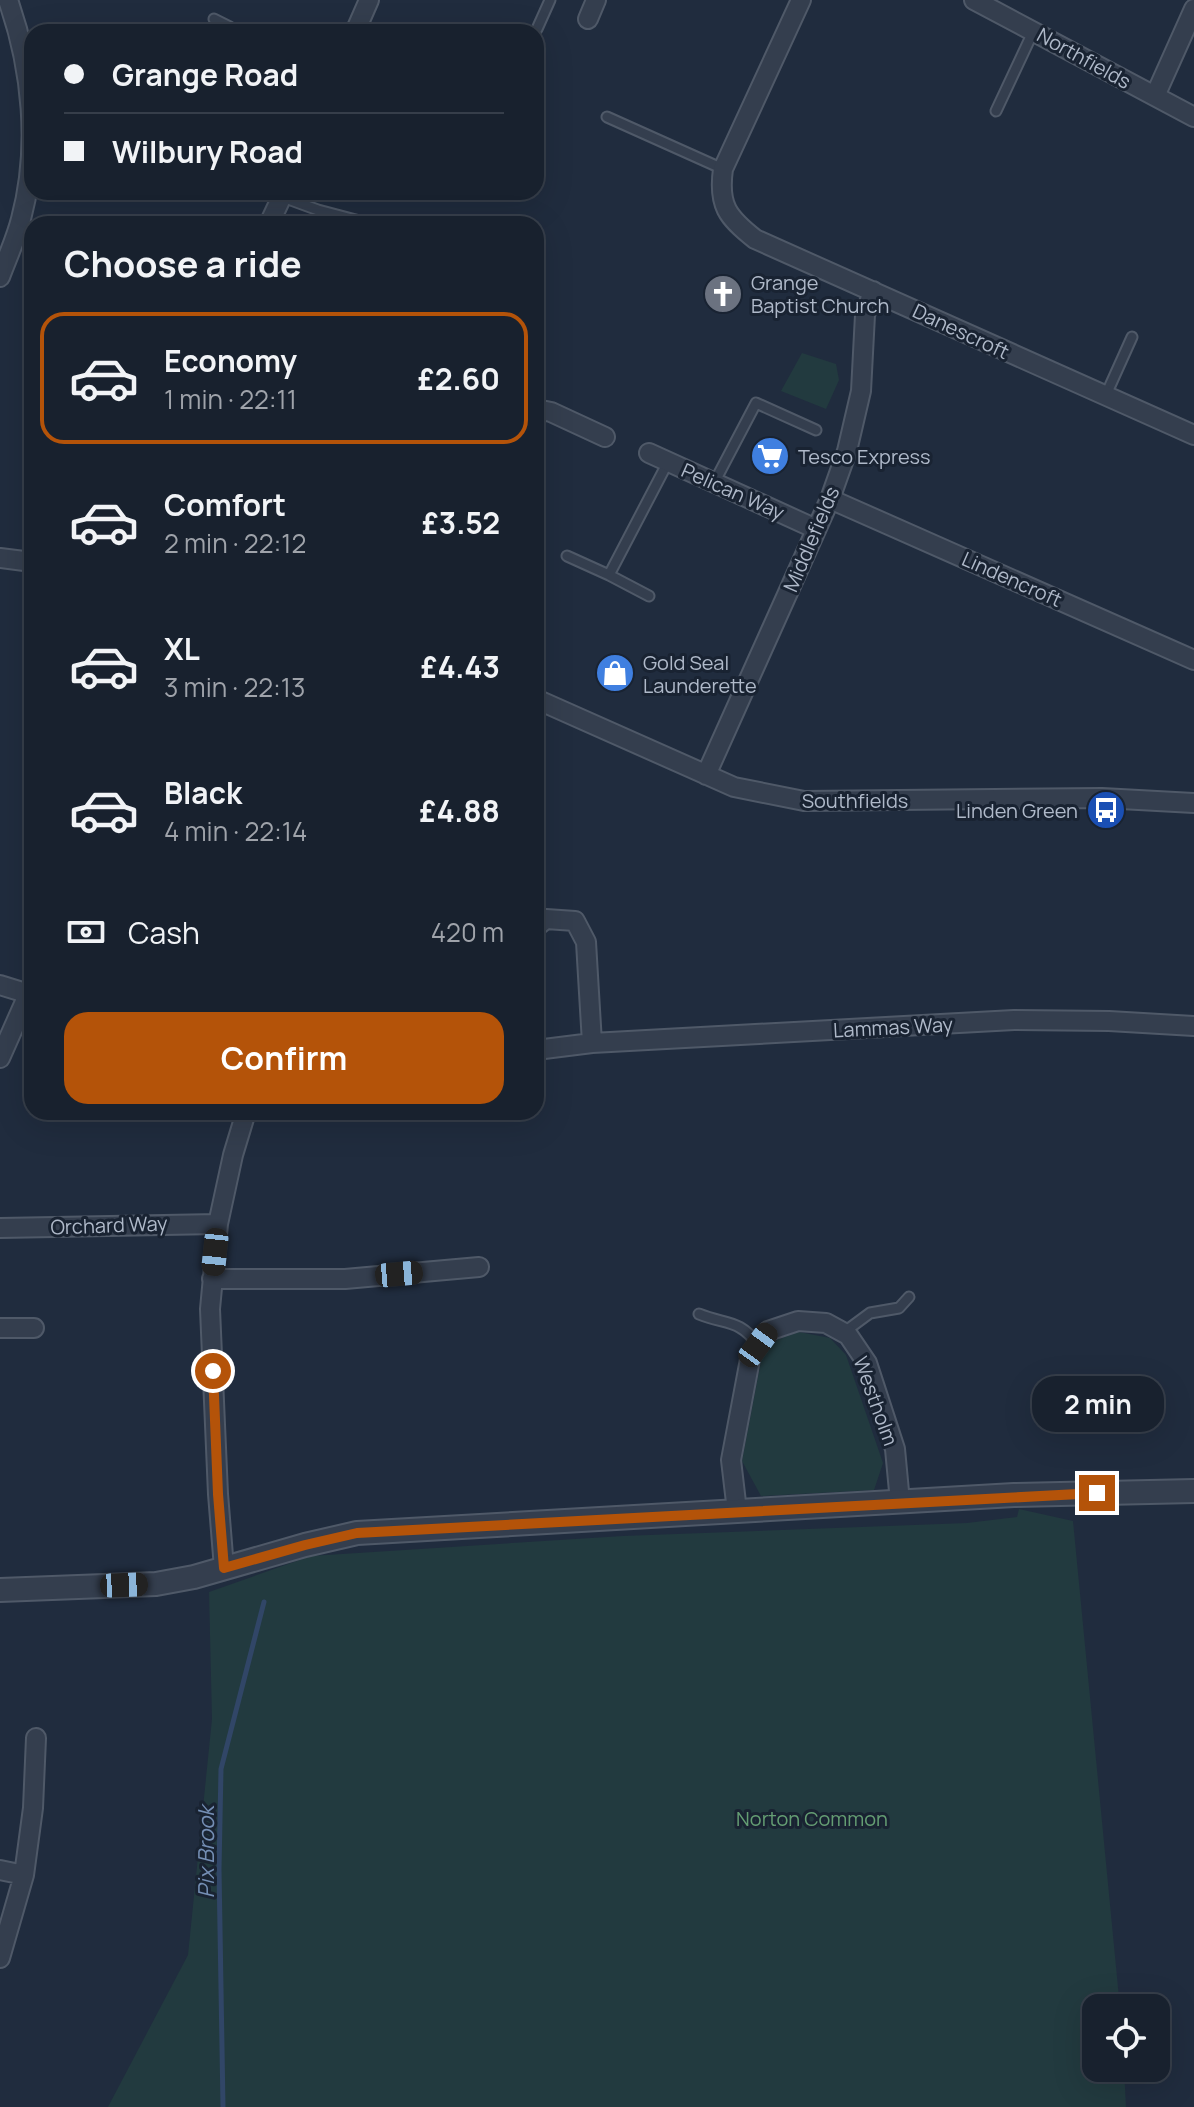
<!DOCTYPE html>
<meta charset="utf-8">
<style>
:root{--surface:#18212e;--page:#212936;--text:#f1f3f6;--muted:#9fa3aa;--line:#363e4a;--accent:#b45309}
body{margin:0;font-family:Manrope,sans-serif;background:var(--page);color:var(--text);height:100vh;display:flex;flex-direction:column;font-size:30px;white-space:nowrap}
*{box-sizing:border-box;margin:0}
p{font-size:26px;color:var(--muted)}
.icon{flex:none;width:44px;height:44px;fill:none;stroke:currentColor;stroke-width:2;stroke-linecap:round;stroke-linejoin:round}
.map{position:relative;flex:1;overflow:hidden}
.sheet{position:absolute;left:24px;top:216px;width:520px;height:904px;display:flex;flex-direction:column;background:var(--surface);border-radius:24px;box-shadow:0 8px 32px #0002,0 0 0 2px var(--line)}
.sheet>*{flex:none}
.guide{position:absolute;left:24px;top:24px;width:520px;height:176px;border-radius:24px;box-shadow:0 8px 32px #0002,0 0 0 2px var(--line);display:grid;align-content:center;height:176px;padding:0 40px;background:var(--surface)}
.fabs{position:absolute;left:1082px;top:1994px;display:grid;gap:16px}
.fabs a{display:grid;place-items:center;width:88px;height:88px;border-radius:16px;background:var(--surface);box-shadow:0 8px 32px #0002,0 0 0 2px var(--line);font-size:40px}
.end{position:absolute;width:36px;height:36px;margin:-18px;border:10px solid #b45309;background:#fff;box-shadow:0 0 0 4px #fff}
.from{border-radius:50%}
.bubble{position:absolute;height:56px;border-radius:24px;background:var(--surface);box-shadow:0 8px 32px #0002,0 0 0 2px var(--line);font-size:26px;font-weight:700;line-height:56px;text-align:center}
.car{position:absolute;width:24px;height:48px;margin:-24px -12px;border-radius:10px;box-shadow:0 0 6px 2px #0007;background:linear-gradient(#222 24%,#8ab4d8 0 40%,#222 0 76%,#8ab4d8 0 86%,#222 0)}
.guide b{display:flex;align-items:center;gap:28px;height:76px;font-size:30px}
.guide b+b{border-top:2px solid var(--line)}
.guide i{width:20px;height:20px;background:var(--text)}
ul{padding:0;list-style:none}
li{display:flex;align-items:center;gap:24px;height:132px;margin:0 16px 12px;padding:0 24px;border:4px solid transparent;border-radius:24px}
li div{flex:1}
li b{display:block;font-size:30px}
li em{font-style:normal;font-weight:700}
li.selected{border-color:var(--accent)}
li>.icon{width:72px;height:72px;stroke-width:1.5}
h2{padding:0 40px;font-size:36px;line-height:96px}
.pay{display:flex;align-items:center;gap:20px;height:88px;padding:0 40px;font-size:30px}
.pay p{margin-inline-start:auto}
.primary-button{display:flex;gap:16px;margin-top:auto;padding:16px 40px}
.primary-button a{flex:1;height:92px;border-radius:24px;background:var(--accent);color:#fff;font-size:32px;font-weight:700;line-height:92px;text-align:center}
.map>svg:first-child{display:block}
</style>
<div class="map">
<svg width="1194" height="2107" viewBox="0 0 1194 2107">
<rect width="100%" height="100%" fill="#202c3e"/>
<!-- green -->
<path fill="#223a3f" d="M802,353L836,364L839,380L826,409L781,391Z
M799,1332L830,1338L846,1355L883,1463L874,1490L761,1496L742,1461L762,1356L777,1340Z
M1019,1509L1073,1521L1120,2008H1096V2068H1124L1126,2107H108L188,1955L212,1719L209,1592L311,1556L623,1536L967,1523L1017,1517Z"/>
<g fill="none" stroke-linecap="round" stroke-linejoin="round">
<!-- stream -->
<path stroke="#314667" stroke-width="5" d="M223,2107L219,1869L221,1769L264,1602"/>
<!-- service casing -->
<g stroke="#4f5968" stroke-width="13">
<path id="service" d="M214,19L230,27L228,32
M537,29L550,0
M996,111L1034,30
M607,117L723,169
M269,192L318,210L371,224
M1105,397L1132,337
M715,481L756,403L816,430
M567,556L609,575L668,462
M609,575L649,596
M699,1314C726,1325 740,1319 758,1345
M843,1333L870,1313L899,1308L909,1297"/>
</g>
<!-- minor casing -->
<g stroke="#4f5968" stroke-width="22">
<path id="minor" d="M801,0L723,169C718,205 727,217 755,239L1194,435
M974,0L1194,117
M588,19L596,0
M355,32L369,0
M1155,96L1194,9
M269,224L284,192
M0,277C7,258 16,239 21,219C40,148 32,68 8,0
M536,409L551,412L605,437
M649,453L816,529
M830,499L1194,660
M0,558L32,562
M536,699L734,787L804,801L1102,798L1194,803
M706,775L830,499L847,451L861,391L865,315L873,291
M536,927L546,919L575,921L586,942L592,1043
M0,985L29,994
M536,1050L592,1043L1014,1020L1109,1021L1194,1026
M0,1058L32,986
M0,1228L218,1224
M212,1279H345L479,1267
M0,1328H34
M737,1511L731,1460L751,1354L768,1331L798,1321L826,1323L848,1335L867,1363L895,1449L900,1502
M224,1568L218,1494L210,1309L218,1224L233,1155L246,1112
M0,1870L24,1875
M0,1958L24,1875L33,1808L36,1738"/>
</g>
<!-- tertiary casing -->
<g stroke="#4f5968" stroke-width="26">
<path id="tertiary" d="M0,1590L156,1584L194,1577L305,1545L357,1533L1014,1495L1194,1491"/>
</g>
<!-- service -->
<use href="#service" stroke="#343e4e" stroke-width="9"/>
<!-- minor -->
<use href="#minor" stroke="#343e4e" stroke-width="18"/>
<!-- tertiary -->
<use href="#tertiary" stroke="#343e4e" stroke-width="22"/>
</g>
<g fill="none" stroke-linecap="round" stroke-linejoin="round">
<!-- route -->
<path stroke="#b45309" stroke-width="10" d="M213,1371L218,1494L224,1568L305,1545L357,1533L1097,1493"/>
</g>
<!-- icons -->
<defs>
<g id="church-disc" transform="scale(2)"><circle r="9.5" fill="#6b7280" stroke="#192332"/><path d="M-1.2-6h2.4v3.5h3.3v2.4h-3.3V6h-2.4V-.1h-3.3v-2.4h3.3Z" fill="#fff"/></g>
<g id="supermarket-disc" transform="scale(2)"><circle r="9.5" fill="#3f7fe0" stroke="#192332"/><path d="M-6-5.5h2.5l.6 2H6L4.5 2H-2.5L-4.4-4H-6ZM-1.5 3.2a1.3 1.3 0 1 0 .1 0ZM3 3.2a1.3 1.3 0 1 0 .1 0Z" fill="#fff"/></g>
<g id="shop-disc" transform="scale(2)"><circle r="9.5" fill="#3f7fe0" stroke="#192332"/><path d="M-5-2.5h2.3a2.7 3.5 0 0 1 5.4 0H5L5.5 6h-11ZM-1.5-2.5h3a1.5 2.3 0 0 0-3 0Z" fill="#fff"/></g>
<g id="bus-disc" transform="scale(2)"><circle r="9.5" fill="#1a4fb4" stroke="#192332"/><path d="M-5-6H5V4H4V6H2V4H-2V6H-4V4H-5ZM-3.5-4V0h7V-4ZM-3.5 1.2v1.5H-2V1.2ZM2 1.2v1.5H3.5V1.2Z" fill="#fff"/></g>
</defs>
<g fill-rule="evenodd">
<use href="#church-disc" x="723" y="294"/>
<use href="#supermarket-disc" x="770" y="456"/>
<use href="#shop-disc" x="615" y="673"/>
<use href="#bus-disc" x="1106" y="810"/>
</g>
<g text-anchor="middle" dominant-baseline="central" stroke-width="6" stroke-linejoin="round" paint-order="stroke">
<!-- street labels -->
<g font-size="20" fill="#afb9c9" stroke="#192332">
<text transform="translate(1084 58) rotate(29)">Northfields</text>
<text transform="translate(961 331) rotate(25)">Danescroft</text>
<text transform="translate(733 491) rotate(24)">Pelican Way</text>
<text transform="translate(811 539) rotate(-67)">Middlefields</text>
<text transform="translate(1012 579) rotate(24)">Lindencroft</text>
<text x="855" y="800">Southfields</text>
<text transform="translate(893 1027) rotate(-3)">Lammas Way</text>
<text transform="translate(109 1225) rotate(-2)">Orchard Way</text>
<text transform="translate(876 1401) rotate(70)">Westholm</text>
</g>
<!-- poi labels -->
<g font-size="20" fill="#afb9c9" stroke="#192332" text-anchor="start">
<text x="751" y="282">Grange<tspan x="751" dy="23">Baptist Church</tspan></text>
<text x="798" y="456">Tesco Express</text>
<text x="643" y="662">Gold Seal<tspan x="643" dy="23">Launderette</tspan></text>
<text x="1078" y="810" text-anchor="end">Linden Green</text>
</g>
<!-- park labels -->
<g font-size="20" fill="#649d73" stroke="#192332">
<text x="812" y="1818">Norton Common</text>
</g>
<!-- water labels -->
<g font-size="22" font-style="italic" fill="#748eb4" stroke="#192332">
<text transform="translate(206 1852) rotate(-90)">Pix Brook</text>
</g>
</g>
</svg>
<div class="fabs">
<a><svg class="icon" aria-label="locate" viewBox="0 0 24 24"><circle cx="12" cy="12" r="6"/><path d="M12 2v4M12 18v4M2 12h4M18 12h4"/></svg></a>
</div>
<i class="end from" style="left:213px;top:1371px"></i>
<i class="end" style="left:1097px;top:1493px"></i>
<div class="bubble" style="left:1032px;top:1376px;width:132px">2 min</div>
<i class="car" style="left:215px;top:1252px;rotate:186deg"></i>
<i class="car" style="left:399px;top:1274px;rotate:85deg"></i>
<i class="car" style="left:758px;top:1345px;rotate:36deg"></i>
<i class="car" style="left:124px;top:1585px;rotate:88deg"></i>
<div class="guide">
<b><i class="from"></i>Grange Road</b>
<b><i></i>Wilbury Road</b>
</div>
<section class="sheet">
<h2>Choose a ride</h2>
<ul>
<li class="selected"><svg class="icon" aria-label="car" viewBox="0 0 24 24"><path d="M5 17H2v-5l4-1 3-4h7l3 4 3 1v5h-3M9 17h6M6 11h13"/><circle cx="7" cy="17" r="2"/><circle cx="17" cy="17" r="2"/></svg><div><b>Economy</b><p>1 min · 22:11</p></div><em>£2.60</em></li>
<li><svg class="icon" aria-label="car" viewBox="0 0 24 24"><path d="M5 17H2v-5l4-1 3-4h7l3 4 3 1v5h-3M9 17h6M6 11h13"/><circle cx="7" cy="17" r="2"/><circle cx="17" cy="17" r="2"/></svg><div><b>Comfort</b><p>2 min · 22:12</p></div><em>£3.52</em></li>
<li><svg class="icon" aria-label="car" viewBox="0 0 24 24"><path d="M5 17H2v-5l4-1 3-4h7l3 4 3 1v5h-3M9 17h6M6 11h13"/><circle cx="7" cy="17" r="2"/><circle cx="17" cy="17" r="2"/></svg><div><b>XL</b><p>3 min · 22:13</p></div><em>£4.43</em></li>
<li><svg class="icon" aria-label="car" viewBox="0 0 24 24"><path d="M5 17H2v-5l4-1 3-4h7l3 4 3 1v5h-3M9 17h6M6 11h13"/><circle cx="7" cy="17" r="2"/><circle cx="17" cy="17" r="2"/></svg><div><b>Black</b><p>4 min · 22:14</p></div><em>£4.88</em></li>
</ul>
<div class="pay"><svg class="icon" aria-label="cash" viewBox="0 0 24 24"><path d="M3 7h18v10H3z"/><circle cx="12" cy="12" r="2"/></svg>Cash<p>420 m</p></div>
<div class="primary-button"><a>Confirm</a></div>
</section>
</div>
